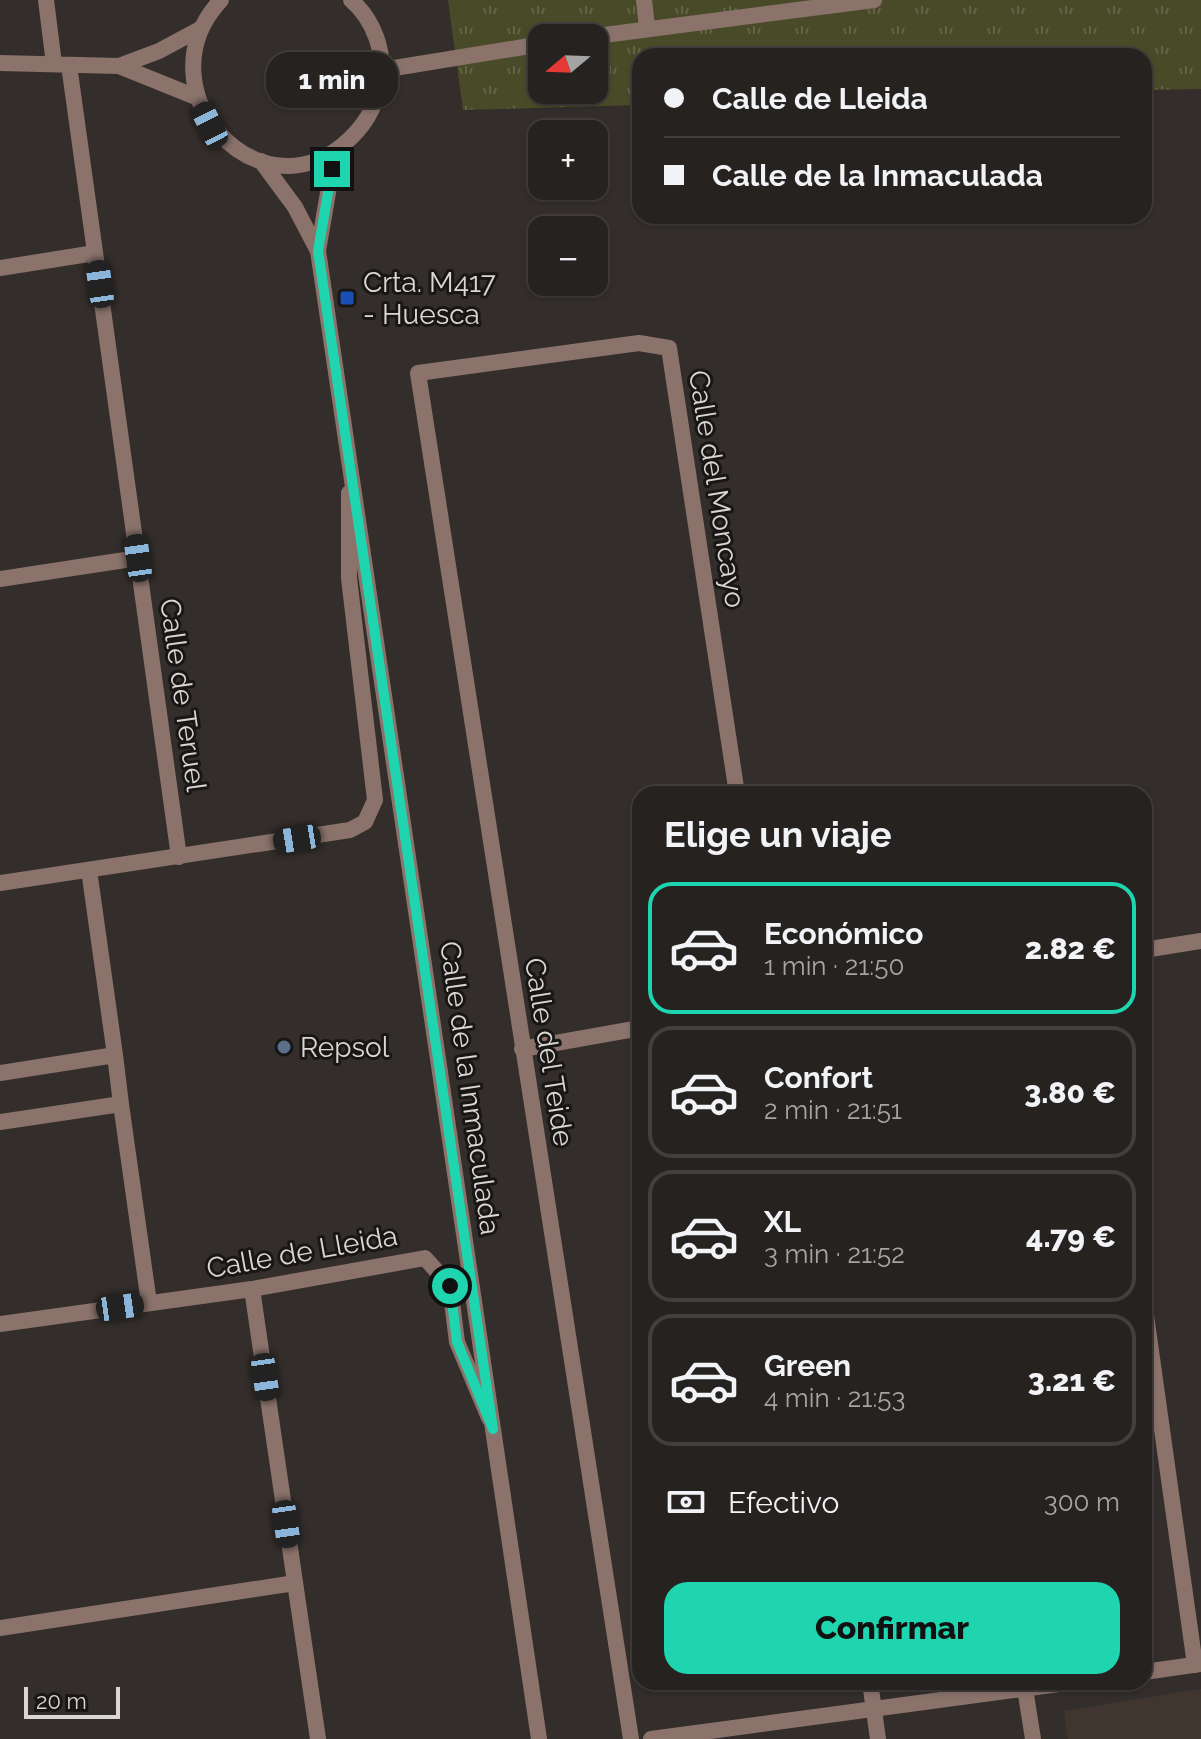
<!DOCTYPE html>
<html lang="es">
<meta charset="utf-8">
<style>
:root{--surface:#262220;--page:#2e2a29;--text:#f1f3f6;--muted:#a4a4a5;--line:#423f3e;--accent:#1fd5b0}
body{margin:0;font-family:Raleway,sans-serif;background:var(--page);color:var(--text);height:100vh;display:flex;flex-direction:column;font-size:30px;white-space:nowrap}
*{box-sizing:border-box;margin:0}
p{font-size:26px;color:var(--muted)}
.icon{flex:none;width:44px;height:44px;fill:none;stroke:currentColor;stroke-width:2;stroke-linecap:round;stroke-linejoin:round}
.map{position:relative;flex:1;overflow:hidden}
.drawer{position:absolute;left:632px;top:786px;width:520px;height:904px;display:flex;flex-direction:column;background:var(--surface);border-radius:24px;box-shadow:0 2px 6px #0004,0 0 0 2px var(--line)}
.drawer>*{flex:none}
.guide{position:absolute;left:632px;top:48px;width:520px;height:176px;border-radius:24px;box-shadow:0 2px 6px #0004,0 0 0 2px var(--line);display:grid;align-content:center;height:176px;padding:0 32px;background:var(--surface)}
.needle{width:52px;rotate:251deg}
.fabs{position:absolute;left:528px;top:24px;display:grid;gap:16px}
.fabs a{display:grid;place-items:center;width:80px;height:80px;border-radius:16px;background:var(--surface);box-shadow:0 2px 6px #0004,0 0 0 2px var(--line);font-size:40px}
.scale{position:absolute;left:24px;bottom:20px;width:96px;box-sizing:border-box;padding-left:8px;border:4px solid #d9d6d4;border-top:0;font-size:22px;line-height:28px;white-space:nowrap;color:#d9d6d4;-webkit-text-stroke:6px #191715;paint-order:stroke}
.end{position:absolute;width:36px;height:36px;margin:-18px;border:10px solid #1fd5b0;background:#111;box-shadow:0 0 0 4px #111}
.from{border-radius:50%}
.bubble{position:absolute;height:56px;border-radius:24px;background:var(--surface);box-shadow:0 2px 6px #0004,0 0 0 2px var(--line);font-size:26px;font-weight:800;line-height:56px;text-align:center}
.car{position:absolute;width:24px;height:48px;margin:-24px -12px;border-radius:10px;box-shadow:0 0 6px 2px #0007;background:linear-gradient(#222 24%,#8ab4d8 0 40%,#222 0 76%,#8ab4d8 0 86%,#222 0)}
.guide b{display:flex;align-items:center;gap:28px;height:76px;font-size:30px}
.guide b+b{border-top:2px solid var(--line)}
.guide i{width:20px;height:20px;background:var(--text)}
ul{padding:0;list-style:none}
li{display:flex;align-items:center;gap:24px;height:132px;margin:0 16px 12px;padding:0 16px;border:4px solid var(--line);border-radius:24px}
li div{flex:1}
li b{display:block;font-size:30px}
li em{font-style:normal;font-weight:800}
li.on{border-color:var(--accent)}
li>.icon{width:72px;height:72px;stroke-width:1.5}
h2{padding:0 32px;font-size:36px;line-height:96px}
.pay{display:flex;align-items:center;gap:20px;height:88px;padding:0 32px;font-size:30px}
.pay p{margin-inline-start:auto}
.action{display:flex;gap:16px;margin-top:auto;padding:16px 32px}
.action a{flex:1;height:92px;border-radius:24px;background:var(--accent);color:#111;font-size:32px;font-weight:800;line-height:92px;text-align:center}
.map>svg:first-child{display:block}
</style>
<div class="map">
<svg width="1201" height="1739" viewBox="0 0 1201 1739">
<defs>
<pattern id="grass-tufts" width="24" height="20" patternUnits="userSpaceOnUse" patternTransform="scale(2)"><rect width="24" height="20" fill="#494b28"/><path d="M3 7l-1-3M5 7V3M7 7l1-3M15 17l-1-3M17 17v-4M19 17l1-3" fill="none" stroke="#636446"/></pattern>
</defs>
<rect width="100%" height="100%" fill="#332e2b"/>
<!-- built -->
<path fill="#41362f" d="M1201,1689V1739H1068L1064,1711Z"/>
<!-- grass -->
<path fill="url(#grass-tufts)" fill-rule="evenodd" d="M448,0H1201V89L1144,90V56H640V105L463,110ZM542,38H594V90H542Z"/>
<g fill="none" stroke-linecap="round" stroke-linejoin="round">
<!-- pedestrian -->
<path stroke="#8b736c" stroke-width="16" d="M89,870L115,1055
M0,1073L115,1055L121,1104L0,1122
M121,1104L149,1303"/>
<!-- minor -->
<path stroke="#8b736c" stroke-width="16" d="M46,0L54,64
M644,0L647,27
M581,38L874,0
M0,63L119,66
M69,65L179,857
M382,70L542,44
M196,97L119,66L159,51L200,29
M0,268L95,253
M0,579L138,558
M0,883L350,830L365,822L375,800L349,578V493
M1144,950L1201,941
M522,1049L640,1028
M252,1289L318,1739
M1144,1301L1195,1665
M0,1324L252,1289L425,1258L450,1286L457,1342L489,1418
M0,1628L295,1583
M1144,1672L1201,1664
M870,1682L878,1739
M1024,1682L1033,1739
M631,1739L418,373L639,343L669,348L737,794
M651,1739L1074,1682"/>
<!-- tertiary -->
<path stroke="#8b736c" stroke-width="16" d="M221,0C139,88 256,218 344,144C364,127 375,109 380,83C386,53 374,20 351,0
M261,161L295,207L318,251L539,1739
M318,251L335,152"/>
</g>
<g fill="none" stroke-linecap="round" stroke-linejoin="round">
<!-- route -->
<path stroke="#1fd5b0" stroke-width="10" d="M332,169L318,251L493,1429L457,1342L450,1286"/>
</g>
<!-- markers -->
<rect fill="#1a4fb4" stroke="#191715" stroke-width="3" x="339" y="290" width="16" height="16" rx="4"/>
<circle fill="#5c6f8a" stroke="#191715" stroke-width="3" cx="284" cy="1047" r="8"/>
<g text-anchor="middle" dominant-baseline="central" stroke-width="6" stroke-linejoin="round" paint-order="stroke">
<!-- poi labels -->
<g font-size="28" fill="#d9d6d4" stroke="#191715" text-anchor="start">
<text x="363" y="282">Crta. M417<tspan x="363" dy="32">- Huesca</tspan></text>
<text x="300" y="1047">Repsol</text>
</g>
<!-- street labels -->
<g font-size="28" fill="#d9d6d4" stroke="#191715">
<text transform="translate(717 489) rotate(81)">Calle del Moncayo</text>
<text transform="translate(183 695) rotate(82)">Calle de Teruel</text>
<text transform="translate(549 1052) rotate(81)">Calle del Teide</text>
<text transform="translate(470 1088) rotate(82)">Calle de la Inmaculada</text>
<text transform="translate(302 1252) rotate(-10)">Calle de Lleida</text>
</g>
</g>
</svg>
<div class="fabs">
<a><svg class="needle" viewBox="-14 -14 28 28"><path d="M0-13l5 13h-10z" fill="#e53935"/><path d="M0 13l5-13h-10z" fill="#a4a4a5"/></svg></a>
<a>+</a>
<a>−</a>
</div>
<div class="scale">20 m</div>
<i class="end from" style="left:450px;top:1286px"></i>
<i class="end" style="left:332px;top:169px"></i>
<div class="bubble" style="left:266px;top:52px;width:132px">1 min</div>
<i class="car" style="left:210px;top:125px;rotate:333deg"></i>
<i class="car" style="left:100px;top:284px;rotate:352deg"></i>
<i class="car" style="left:138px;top:558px;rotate:352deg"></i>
<i class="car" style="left:297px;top:839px;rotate:261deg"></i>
<i class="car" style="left:120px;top:1307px;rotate:82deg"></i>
<i class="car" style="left:265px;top:1377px;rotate:172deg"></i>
<i class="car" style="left:286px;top:1524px;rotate:172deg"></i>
<div class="guide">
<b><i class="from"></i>Calle de Lleida</b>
<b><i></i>Calle de la Inmaculada</b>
</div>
<section class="drawer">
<h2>Elige un viaje</h2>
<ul>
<li class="on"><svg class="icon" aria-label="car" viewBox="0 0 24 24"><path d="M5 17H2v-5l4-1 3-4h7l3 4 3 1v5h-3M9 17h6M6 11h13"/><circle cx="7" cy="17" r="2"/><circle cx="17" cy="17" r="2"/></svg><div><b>Económico</b><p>1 min · 21:50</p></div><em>2.82 €</em></li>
<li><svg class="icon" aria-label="car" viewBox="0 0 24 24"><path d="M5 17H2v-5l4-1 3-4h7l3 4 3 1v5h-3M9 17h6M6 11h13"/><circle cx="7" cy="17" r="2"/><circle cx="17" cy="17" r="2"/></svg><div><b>Confort</b><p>2 min · 21:51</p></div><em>3.80 €</em></li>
<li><svg class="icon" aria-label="car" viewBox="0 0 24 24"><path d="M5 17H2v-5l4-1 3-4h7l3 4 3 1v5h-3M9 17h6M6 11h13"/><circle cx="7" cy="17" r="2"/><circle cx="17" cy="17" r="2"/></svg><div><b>XL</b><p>3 min · 21:52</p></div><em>4.79 €</em></li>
<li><svg class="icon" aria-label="car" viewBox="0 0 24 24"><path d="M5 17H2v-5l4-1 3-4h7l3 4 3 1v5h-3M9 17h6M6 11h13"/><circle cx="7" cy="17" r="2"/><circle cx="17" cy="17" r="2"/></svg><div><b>Green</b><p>4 min · 21:53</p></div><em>3.21 €</em></li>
</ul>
<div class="pay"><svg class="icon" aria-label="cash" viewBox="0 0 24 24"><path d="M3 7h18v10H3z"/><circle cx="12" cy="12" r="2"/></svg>Efectivo<p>300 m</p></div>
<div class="action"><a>Confirmar</a></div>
</section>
</div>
